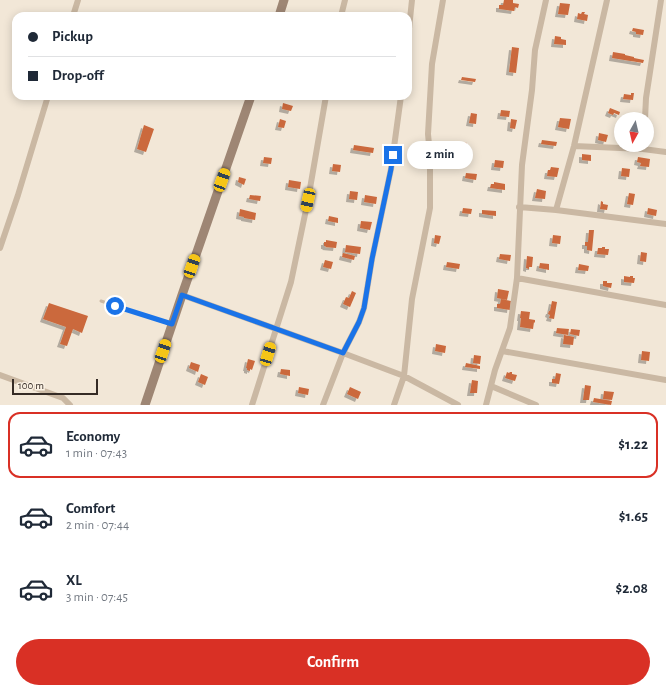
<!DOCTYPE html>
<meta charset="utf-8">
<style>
:root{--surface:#fff;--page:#f2f2f3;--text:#1f2937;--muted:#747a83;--line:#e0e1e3;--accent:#d93025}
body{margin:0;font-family:"Alegreya Sans",sans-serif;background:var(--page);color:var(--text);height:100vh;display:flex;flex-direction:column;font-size:15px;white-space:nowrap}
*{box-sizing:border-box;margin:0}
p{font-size:13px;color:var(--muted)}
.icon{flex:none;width:22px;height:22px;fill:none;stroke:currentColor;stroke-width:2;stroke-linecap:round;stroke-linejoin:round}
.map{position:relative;height:405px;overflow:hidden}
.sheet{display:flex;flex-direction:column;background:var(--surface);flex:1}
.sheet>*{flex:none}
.guide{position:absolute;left:12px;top:12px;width:400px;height:88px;border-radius:12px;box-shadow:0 2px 10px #0003;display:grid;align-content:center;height:88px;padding:0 16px;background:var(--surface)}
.needle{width:26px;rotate:188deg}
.controls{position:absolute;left:614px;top:112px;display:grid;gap:8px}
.controls a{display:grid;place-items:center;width:40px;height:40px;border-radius:50%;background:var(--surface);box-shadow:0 2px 10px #0003;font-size:20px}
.scale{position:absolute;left:12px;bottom:10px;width:86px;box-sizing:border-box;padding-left:4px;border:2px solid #352b25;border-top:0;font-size:11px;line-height:14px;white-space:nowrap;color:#352b25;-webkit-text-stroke:3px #faf1e3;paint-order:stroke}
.end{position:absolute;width:18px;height:18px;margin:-9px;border:5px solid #1a73e8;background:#fff;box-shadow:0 0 0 2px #fff}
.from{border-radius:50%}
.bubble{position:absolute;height:28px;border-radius:14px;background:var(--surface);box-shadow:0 2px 10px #0003;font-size:13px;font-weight:700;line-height:28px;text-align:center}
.car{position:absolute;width:12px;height:24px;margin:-12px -6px;border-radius:5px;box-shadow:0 0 3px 1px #0007;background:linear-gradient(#f5c518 24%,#345 0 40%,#f5c518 0 76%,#345 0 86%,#f5c518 0)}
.guide b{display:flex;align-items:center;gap:14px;height:38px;font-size:15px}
.guide b+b{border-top:1px solid var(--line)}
.guide i{width:10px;height:10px;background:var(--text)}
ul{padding:7px 0 0;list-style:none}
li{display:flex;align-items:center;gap:12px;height:66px;margin:0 8px 6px;padding:0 8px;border:2px solid transparent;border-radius:12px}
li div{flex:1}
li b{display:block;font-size:15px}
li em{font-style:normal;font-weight:700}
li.current{border-color:var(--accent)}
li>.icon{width:36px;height:36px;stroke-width:1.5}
.cta{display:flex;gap:8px;margin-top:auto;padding:8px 16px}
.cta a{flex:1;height:46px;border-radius:24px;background:var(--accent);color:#fff;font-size:16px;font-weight:700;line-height:46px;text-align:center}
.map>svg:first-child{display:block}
</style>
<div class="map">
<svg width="666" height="405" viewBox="0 0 666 405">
<defs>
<filter id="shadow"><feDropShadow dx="-3" dy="3" stdDeviation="0" flood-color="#0004"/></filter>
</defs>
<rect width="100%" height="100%" fill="#f2e7d7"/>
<!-- building -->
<path fill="#cb693c" filter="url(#shadow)" d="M504,0H513V3L519,4L518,8L515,7L514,11L499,9V5H503Z
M560,3L570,4L568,15L558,14Z
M582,12H585L584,14L588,15L587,21L577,19L578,13L581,14Z
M633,28L644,30L643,35L636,34V32L632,31Z
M555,36L561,37V39L566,40V45L554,44Z
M512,47L519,48L516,73L509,72Z
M613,52L625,54V55L634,57V58L644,60L643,63L612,58Z
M462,77L476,79L475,82L461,80Z
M631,93H634L633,100L623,99L624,94L631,95Z
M283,103L293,106L291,111L282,109Z
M610,108L620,112L619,115L614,113L613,115L608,113Z
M501,110L510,111L509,117L500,116Z
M471,113L477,114L476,124L469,123Z
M560,118L571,119L569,129L558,127Z
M280,119L286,121L284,128L278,127Z
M511,119L517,120L515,129L510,128Z
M144,125L154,129L146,152L137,149Z
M599,133L608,135L606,142L598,140Z
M542,140L557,142L556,146L541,144Z
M460,142L467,143L466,150L459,149Z
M354,145L374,148L373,153L353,150Z
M582,154L591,155V161L582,160Z
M264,157L272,158L271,164L263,163Z
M638,157L650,159L649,167L640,166L641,163L637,162Z
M495,160L504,161L503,168L494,167Z
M333,164L341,165L340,172L332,171Z
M551,167L559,168L557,177L547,176L548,170H550Z
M622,168L630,169L629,177L621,176Z
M466,173L477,174L476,180L465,178Z
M239,177L246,179L244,185L238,182Z
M289,180L301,182L300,189L288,187Z
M494,182L505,184V190L490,188L491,184H494Z
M537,189L546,191L545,199L535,198Z
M350,191L358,192L357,200L349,199Z
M629,193L635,194L633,205L627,204Z
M250,195L261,196L260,201L249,199Z
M365,195L377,197L376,204L364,202Z
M601,201L603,202V204L608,205L607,210L600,209Z
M463,208L472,209L471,214L462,213Z
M648,208L657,210L656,216L647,214Z
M240,209L256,213L255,220L244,218V217L239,216Z
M482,210L496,211V216L482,214Z
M329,216L338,218V223L328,221Z
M361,221L372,222L370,230L360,228Z
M589,230H594L592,251L587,250V246H585V242H588Z
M435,235L441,236L439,244L434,243Z
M553,235L561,236L560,244L552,243Z
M326,240L337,242L336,248L325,247L326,246H324V242H326Z
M346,245L361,247L360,254L345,252Z
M602,247H605V249H609L608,255L597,254L598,248H602Z
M641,252L647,253L646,262L640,261Z
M343,253L355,256L354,260L342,257Z
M500,254L511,255L510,261L499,259Z
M527,256L533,257L532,267H529V269L526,268Z
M325,260L333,262L331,269L323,267Z
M447,262L460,264L459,269L446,267Z
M540,263L549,264V270L539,268Z
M579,264L589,266L588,271L578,270Z
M624,276L630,277V276H633V278H635L634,283L624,282Z
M603,281H607V283H612L611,288L603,286Z
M498,289L509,291L507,300L497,298Z
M352,291L356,293L350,307L343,304L346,297L349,298Z
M501,299L511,301L510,310L497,308V304H500Z
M552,301L557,302L554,319L549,318L550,315L548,314L549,311H550Z
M49,303L88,316L82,333L73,329L67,346L60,344L66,327L43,319Z
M521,311L530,312L529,319L535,320V323L534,322L533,329L520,327L521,318H520Z
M557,328L569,329L568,335L556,333Z
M571,329L580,330L579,336L570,334Z
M564,335L574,337L573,345L563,344Z
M436,344L446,346L445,353L435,351Z
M642,351L650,352L649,361L641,360Z
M474,355L481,356L480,364L473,363Z
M248,359L255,361L252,370L250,369V371L247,370V368H246Z
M191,362L200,365L198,372L189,368Z
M466,363L480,366V369L465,367Z
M281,369L290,370V376L280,374Z
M507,372L509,373L510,372H512V374L517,375L515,381L505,378Z
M556,373L561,374L559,384L552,383V379H555Z
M201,374L208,377L205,385L198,382Z
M472,380L478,381L477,393H470Z
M585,385L591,386L589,400H583Z
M299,387L309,389L308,395L298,393Z
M350,387L361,392L358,399L347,394Z
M604,391L614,392L612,400L603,399Z
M594,398L612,401L611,405L593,402Z"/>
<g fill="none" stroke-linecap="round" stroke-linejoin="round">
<!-- lane -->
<path stroke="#cab8a3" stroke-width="3" d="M101,301L170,324"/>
<!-- street -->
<path stroke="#cab8a3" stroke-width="6" d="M73,16L78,0
M341,16L345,0
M408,38L412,0
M645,119L646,98L661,0
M574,146L643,149L666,152
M519,207L556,210L666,224
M556,210L574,146L607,0
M0,248L18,195L48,96
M517,278L666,305
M182,295L343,353L388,370L404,376L458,405
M502,351L666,380
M0,375L63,398L70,405
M491,386L536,405
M252,405L291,282L308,200L326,96
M323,405L343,353L359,322L364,308L372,259L391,169L401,96
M394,405L404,376L412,299L430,208V155L428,134L432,64L443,0
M486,405L495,370L510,328L517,278L522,165L532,90L535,50L546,0"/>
<!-- secondary -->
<path stroke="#9e8674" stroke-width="9" d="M279,16L284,0
M145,405L182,295L251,96"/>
</g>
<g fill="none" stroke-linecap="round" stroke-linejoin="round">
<!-- route -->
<path stroke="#1a73e8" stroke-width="5" d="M115,306L172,324L182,295L343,353L359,322L364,308L372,259L391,169L393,155"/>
</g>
</svg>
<div class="controls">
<a><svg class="needle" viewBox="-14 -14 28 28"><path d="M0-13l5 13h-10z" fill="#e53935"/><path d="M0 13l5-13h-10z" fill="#747a83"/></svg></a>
</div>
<div class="scale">100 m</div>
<i class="end from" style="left:115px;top:306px"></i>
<i class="end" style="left:393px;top:155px"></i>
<div class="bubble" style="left:407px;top:141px;width:66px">2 min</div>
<i class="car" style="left:222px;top:180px;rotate:20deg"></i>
<i class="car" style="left:308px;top:200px;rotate:192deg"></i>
<i class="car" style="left:192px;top:266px;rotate:19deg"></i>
<i class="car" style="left:163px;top:351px;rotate:19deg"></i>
<i class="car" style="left:268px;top:354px;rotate:17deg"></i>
<div class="guide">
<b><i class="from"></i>Pickup</b>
<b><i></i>Drop-off</b>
</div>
</div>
<section class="sheet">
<ul>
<li class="current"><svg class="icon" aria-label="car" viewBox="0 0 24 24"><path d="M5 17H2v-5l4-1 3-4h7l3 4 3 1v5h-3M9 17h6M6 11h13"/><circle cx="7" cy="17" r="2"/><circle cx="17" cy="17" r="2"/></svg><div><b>Economy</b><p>1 min · 07:43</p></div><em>$1.22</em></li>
<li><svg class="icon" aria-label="car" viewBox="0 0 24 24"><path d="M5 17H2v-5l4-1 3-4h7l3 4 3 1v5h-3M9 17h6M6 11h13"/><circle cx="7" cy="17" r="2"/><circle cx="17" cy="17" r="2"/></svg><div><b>Comfort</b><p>2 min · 07:44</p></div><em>$1.65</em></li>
<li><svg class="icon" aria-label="car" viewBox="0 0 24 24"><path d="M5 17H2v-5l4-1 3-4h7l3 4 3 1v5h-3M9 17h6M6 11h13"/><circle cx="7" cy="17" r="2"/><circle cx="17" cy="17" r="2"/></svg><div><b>XL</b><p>3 min · 07:45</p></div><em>$2.08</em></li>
</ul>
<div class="cta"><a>Confirm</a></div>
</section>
